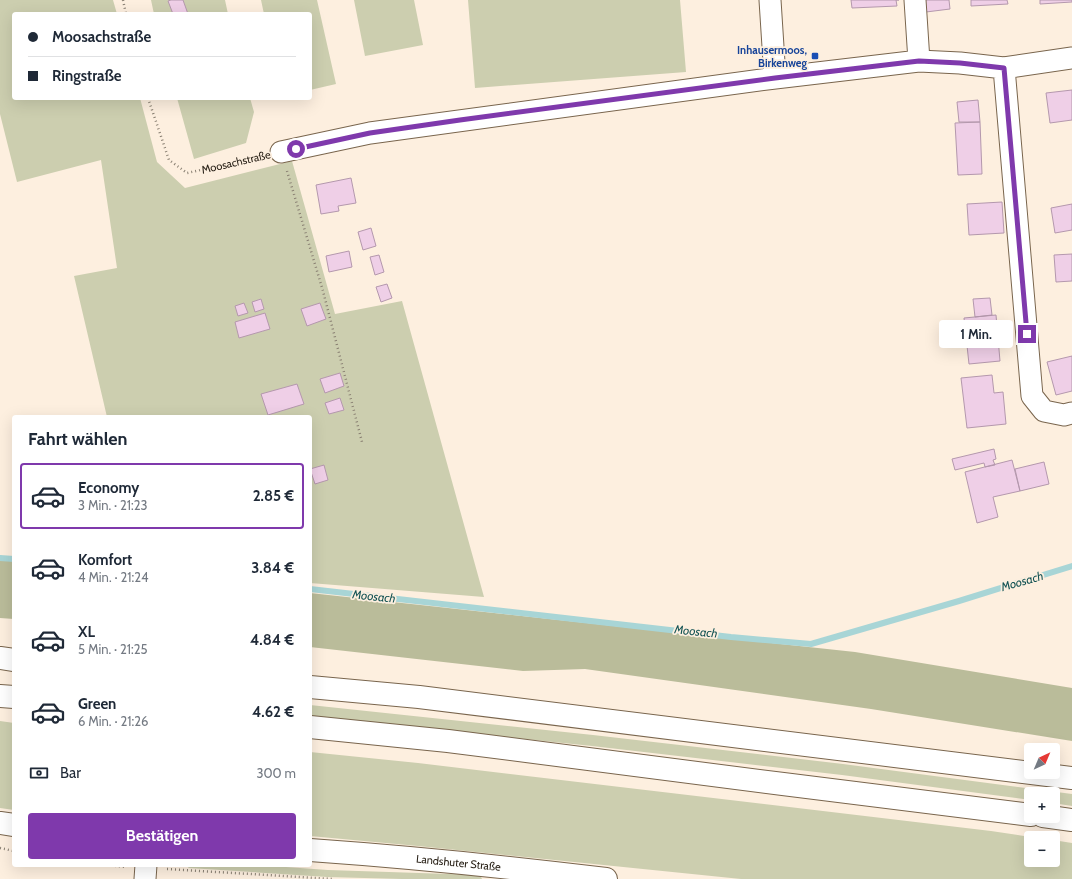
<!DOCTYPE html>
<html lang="de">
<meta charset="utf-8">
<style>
:root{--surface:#fff;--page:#f6f6f7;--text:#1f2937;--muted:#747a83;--line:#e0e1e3;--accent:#7f39ac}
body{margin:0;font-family:Cabin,sans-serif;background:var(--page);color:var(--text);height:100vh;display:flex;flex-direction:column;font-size:15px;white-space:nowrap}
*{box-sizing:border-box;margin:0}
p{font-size:13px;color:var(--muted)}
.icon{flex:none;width:22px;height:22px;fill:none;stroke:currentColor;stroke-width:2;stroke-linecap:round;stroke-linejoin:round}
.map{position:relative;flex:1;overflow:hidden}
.drawer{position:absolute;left:12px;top:415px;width:300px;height:452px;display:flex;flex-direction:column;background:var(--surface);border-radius:4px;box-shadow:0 4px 16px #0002}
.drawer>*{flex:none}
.hud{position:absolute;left:12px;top:12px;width:300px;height:88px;border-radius:4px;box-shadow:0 4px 16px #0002;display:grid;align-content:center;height:88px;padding:0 16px;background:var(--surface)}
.needle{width:26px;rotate:44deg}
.controls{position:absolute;left:1024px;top:743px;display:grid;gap:8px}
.controls a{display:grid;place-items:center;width:36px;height:36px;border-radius:4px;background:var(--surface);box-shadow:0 4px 16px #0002;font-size:20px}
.end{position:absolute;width:18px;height:18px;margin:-9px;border:5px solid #7f39ac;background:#fff;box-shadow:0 0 0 2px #fff}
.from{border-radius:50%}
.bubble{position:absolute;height:28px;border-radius:4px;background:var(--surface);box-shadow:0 4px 16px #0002;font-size:13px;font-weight:800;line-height:28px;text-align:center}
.hud b{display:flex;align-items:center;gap:14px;height:38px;font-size:15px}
.hud b+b{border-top:1px solid var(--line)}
.hud i{width:10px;height:10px;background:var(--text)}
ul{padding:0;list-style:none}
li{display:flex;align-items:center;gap:12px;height:66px;margin:0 8px 6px;padding:0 8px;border:2px solid transparent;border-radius:4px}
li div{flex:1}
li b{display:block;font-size:15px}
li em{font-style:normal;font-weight:800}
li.current{border-color:var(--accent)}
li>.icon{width:36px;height:36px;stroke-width:1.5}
h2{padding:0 16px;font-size:18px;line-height:48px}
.pay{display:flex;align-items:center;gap:10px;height:44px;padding:0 16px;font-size:15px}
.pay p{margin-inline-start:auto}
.cta{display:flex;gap:8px;margin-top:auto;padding:8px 16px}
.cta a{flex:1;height:46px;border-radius:4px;background:var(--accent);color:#fff;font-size:16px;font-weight:800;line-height:46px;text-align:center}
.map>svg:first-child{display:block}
</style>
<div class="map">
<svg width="1072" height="879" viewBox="0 0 1072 879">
<rect width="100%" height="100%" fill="#fdefdf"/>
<!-- green -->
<path fill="#ccceaf" d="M0,0H113L117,14H14V98H140L157,162L185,188L292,161L335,314L402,301L484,597L310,583V417H107L74,276L117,268L101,160L17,182L0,114Z
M151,0H225L228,14H154Z
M261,0H317L336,84L310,90V14H264Z
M354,0H414L423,45L365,56Z
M468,0H680L686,72L475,88Z
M177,98H250L254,112L246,143L194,159Z
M310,705L593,735L843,764L1072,794V806L1053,803V794H1031V800L842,775L592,746L310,717Z
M0,721L14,723V810L0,808Z
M310,752L418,763L991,831L1037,838H1031V860H1053V840L1072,843V879H741L418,846L310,836Z
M185,865H258L328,870L480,875L482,879H402L327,877L189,868Z"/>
<!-- forest -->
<path fill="#babc9a" d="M0,557L14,558V619L0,618Z
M310,593L855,652L1072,688V741L871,709L585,669L523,671L310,647Z"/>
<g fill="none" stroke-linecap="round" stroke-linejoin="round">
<!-- stream -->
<path stroke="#a8d5d6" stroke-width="6" d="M0,558L14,559
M310,589L731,637L811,644L959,601L1072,566"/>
</g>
<!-- building -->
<path fill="#efcfe7" stroke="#b498ad" d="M171,0H183L188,14H173L168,1Z
M851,0H899H896L897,6L852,8Z
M925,0H949L950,9L926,12Z
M971,0H1007L1008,4L971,6Z
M1040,0H1072V2L1040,4Z
M1072,90V120L1050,123L1046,93Z
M978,100L980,122H959L957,102Z
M980,122L982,174L958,175L955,123Z
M351,178L356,203L338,206L339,211L321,214L316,185Z
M1002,202L1004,233L969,235L967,204Z
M1072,204V230L1055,233L1051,208Z
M371,228L376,246L363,250L358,232Z
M349,251L352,267L329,272L326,256Z
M1072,254V281L1056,282L1054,255Z
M379,255L384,272L375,275L370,257Z
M387,284L392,298L381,302L376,287Z
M990,298L992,315L975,317L973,299Z
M261,299L264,309L255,312L252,302Z
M244,303L248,313L238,316L235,306Z
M320,303L326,319L307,326L301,309Z
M265,313L270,329L239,338L235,322Z
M996,315L1000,361L969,364L964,318Z
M1072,356V391L1056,395L1047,362Z
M340,373L344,386L325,393L320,379Z
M992,375L994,393L1003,392L1006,424L967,428L961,378Z
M297,384L304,404L268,415L261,394Z
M340,398L344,410L329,414L325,403Z
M994,449L996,459L993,460L995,465L985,467L984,463L955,470L952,459Z
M1012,460L1020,491L993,497L998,517L977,523L965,472Z
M1044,462L1049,484L1020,491L1015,469Z
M324,465L328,480L315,484L310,469Z"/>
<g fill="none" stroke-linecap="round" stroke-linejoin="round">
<!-- minor casing -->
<g stroke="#79654d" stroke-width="23">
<path id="minor" d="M770,0L775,78
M915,0L919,61
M1004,68L1032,396L1044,411L1064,415L1072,413
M281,152L370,133L775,78L919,61L960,63L1004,68L1072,58
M145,879L146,865"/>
</g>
<!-- major casing -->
<g stroke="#79654d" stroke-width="24">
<g id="major">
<path d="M0,823L14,825"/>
<path id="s1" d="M310,850C409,857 508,867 606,879"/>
</g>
</g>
<!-- highway casing -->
<g stroke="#79654d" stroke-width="24">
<path id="highway" d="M0,658L14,660
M310,687L419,697L1072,778
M0,696L14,697
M310,727L448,741L783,784L1031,815
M1043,816L1072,820"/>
</g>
<!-- path -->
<path stroke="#8a8073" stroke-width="2.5" stroke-dasharray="1 3" stroke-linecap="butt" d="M123,0L126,14
M148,98L169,160L187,173L260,157
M287,171L323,291L362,442
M0,848L14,851
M107,865L126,867
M167,869L333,879"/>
<!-- minor -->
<use href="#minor" stroke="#fff" stroke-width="21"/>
<!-- major -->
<use href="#major" stroke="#fff" stroke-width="22"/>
<!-- highway -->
<use href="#highway" stroke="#fff" stroke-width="22"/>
</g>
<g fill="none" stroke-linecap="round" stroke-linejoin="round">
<!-- route -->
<path stroke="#7f39ac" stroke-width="5" d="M296,149L370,133L460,120L775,78L919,61L960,63L1004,68L1027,334"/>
</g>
<!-- markers -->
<rect fill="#1a4fb4" stroke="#fdefdf" stroke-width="1.5" x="811" y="52" width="8" height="8" rx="2"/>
<g text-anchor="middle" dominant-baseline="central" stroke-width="3.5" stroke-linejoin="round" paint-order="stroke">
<!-- transit labels -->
<g font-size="11" font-weight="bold" fill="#164399" stroke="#fdefdf" text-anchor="end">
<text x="807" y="50">Inhausermoos,<tspan x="807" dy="13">Birkenweg</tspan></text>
</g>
<!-- street labels -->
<g font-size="11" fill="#2a2218" stroke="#fdefdf">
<text transform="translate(236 162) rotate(-13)">Moosachstraße</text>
<text stroke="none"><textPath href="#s1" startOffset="149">Landshuter Straße</textPath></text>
</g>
<!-- water labels -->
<g font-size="12" font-style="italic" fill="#125253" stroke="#fdefdf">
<text transform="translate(1022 581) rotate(-16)">Moosach</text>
<text transform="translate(374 596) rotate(6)">Moosach</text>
<text transform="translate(696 631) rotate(6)">Moosach</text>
</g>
</g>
</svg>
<div class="controls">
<a><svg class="needle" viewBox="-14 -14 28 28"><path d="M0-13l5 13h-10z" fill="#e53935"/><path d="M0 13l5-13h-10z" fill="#747a83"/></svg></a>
<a>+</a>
<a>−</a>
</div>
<i class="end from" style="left:296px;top:149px"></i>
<i class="end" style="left:1027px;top:334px"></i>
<div class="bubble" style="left:939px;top:320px;width:74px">1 Min.</div>
<div class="hud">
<b><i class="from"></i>Moosachstraße</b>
<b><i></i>Ringstraße</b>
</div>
<section class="drawer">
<h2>Fahrt wählen</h2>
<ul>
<li class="current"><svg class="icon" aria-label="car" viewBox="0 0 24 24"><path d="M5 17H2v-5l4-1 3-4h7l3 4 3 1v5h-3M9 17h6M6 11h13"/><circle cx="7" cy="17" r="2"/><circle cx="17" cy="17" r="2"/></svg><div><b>Economy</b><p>3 Min. · 21:23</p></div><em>2.85 €</em></li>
<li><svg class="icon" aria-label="car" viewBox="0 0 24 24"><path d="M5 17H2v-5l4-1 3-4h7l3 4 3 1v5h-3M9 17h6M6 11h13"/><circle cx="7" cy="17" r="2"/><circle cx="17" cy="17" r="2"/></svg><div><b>Komfort</b><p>4 Min. · 21:24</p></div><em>3.84 €</em></li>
<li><svg class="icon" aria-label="car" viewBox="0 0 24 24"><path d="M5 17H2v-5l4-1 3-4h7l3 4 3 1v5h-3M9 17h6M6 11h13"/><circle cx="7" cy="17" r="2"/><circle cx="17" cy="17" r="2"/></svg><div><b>XL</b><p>5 Min. · 21:25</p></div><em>4.84 €</em></li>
<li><svg class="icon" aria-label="car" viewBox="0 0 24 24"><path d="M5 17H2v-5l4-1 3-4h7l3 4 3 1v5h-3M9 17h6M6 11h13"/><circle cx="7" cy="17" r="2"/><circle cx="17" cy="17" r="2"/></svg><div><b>Green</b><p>6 Min. · 21:26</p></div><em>4.62 €</em></li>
</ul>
<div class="pay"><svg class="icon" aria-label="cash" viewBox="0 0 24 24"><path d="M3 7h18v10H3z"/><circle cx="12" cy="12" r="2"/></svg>Bar<p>300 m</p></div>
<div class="cta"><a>Bestätigen</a></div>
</section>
</div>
